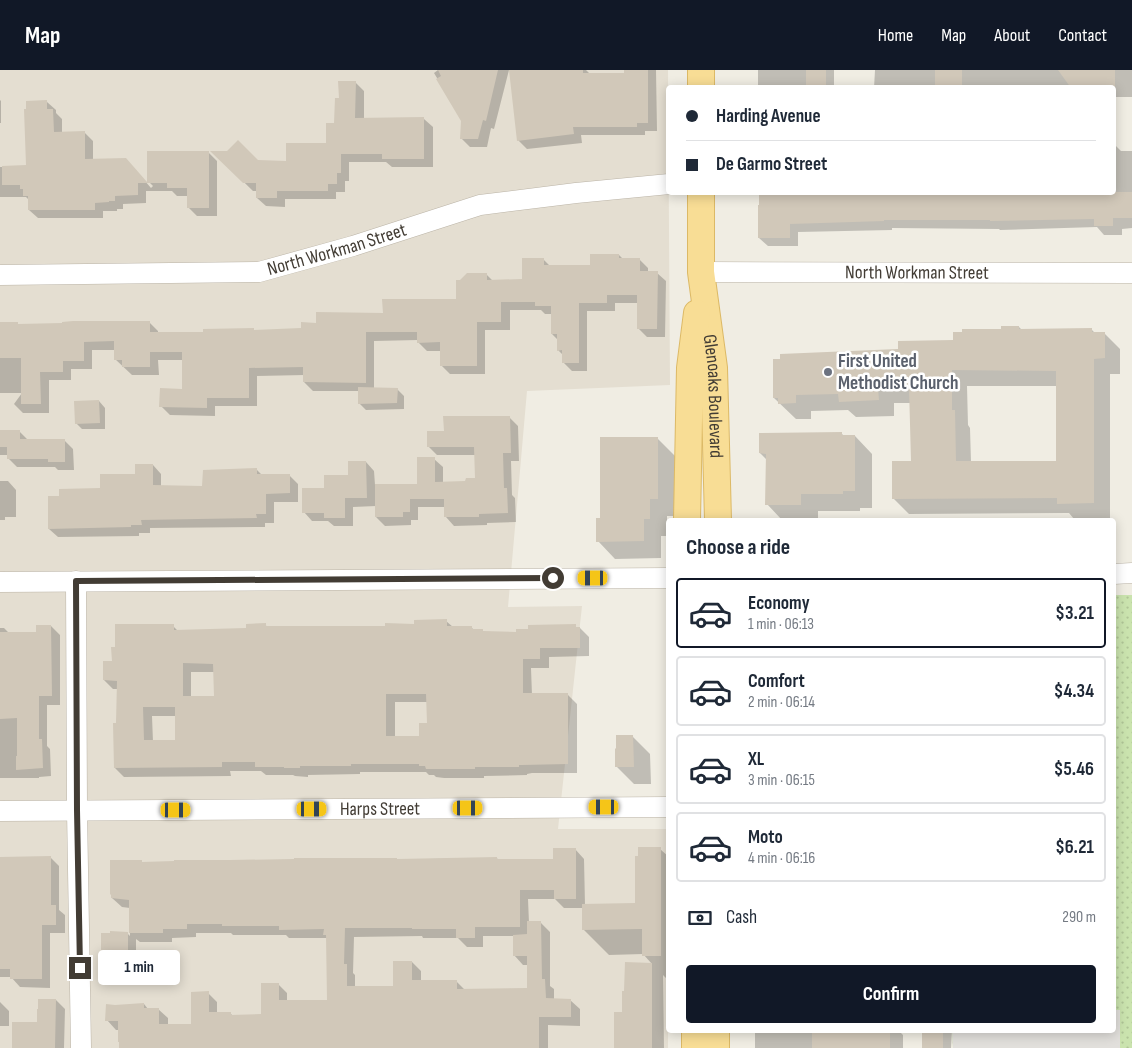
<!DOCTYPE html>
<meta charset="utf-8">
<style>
:root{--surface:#fff;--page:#f6f6f7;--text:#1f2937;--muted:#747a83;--line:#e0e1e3;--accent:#111827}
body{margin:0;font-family:"Sofia Sans Condensed",sans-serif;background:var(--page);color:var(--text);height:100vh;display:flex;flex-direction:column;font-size:19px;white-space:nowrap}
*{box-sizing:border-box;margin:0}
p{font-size:16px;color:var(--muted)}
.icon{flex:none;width:28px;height:28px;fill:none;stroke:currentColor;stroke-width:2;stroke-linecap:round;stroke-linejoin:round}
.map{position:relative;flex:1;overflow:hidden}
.drawer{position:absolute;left:666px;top:448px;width:450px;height:515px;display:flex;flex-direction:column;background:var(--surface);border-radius:5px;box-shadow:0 2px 12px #0003}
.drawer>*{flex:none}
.guide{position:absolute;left:666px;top:15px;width:450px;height:110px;border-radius:5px;box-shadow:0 2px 12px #0003;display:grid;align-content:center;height:110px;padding:0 20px;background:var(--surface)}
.end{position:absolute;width:22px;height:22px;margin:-11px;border:6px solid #423c34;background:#fff;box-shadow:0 0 0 2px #fff}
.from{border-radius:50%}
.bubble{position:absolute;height:35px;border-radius:5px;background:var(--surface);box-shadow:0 2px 12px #0003;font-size:16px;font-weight:700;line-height:35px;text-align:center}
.car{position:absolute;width:15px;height:30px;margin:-15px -8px;border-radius:6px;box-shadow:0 0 4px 1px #0007;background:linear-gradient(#f5c518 24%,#345 0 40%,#f5c518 0 76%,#345 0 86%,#f5c518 0)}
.guide b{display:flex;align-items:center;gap:18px;height:48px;font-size:19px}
.guide b+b{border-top:1px solid var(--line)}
.guide i{width:12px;height:12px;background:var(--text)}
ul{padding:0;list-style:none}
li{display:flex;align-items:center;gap:15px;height:70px;margin:0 10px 8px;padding:0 10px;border:2px solid var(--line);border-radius:5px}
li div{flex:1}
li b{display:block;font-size:19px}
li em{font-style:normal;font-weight:700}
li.on{border-color:var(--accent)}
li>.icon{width:45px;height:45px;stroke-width:1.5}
h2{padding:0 20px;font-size:22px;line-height:60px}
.pay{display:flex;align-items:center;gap:12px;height:55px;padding:0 20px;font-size:19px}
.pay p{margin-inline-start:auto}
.button{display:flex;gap:10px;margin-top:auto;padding:10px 20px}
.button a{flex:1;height:58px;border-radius:5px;background:var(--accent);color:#fff;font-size:20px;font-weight:700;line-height:58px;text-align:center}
header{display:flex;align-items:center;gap:30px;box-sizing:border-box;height:70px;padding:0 25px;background:var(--accent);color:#fff}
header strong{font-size:24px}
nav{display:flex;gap:28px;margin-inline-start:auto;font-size:18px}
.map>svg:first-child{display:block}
</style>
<header>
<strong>Map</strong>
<nav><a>Home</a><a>Map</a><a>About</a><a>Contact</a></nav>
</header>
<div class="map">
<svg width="1132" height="978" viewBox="0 0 1132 978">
<defs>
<pattern id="park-dots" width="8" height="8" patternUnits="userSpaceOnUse" patternTransform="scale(1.25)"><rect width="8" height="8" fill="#cae3ae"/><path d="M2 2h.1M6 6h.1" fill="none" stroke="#afc496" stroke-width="1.8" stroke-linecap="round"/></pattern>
</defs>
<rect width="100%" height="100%" fill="#f0ede3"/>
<!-- residential -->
<path fill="#e4ded1" d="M0,0H668L670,315L527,321L508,537L582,536L558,759H669L668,978H0Z"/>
<!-- park -->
<path fill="url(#park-dots)" d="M1114,525H1132V978H953L952,960H1114Z"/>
<!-- parking -->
<path fill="#e1dfdb" d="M1114,940H1120V978H953L952,960H1114Z"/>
<!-- shadow -->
<path fill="#0003" fill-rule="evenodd" d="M438,0H509L494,59L491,58L487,77H470L461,68L463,51L434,3Z
M510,0H586L590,4H625V0H656L657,61H645V65H581L582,73L527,79L518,70Z
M758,0H866H834V18H758Z
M875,0H1132V27H1114V18H874Z
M355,12L364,21V49H424L433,57V97H392L386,92H349V111H345V122H336V129H285V137L266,136L257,128V121H253L213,82L258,91L287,92L327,74L336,54L341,30Z
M0,30L1,31V53H0Z
M47,32L56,40V43L62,49V63L84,62L93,71V90L132,96L151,118L153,116L149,112L208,82L217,91V146H197L188,137V126H177L172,121H146V133L123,134V139H117V141H103V148H38L29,140L30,131L26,127H0V97H27Z
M1114,74L1121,81H1132V158L1122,159V165H1104L1097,157L1000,160L999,159L892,158V160L798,162V176H768L759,168V122H1114Z
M619,185L623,189H639L648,198V203H657L666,211L665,267H647L638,258V233H615V241H587V301H572L563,292V285L558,280V270L552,264V244H545L541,240H510V260H485V304H450L441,295V281H427L418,272V270L374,271V319H397L404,326V339L366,340L359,333V321H313L304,312L305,305L257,306V336H215V346L170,345L161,336L183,320V290H158L159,305H132L115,289V280H92V299H71V310H49V343H23L14,334L22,323H0V253L18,255L149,252L158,261V263H205L302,260L317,254L384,244L457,230L486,204L493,211H523L543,189L550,196H591Z
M1019,257L1022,260H1092L1095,263H1104L1120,279V304H1110V449H1074L1069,443L909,444L893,428L912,392L911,333H894V346L856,347L848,340L811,341V349H796L774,328L899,281L955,272ZM967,316H1058V392H971L970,358L968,355Z
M99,331L105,338V359H82L76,353Z
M509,347L518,356L519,391H511L512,425L515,428L516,452L487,453V455L454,456L446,447L445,437H418V450H411V455L385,456L376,447V436L353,437V456H334L328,451H312L304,442L325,419L350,406L366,392L374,401L375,415L418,416L434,389L443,397V413L467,412L476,409L475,385H437L428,376L445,362Z
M19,361L28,370H64L73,379L74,400H58L55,397H17L9,389V385H0V362Z
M842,364L844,366H855L872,384V438H860V441H818V450H782L767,434V390L760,383Z
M657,368L675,386V446H667V466H661V488L615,489L598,471L602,449Z
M153,395L161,404V416L204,417L257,400L262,405H289L298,414V432H274V453H265V457L150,458V463H139V466L58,467L49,459L60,428L101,419L137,405Z
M0,411H8L16,420V447H5V450H0Z
M446,551L453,557H471L474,560H482L485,563H518L575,556L577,558H580L589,567V586L549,587V598H531L532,625H568L577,634V703H532L527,704V705L484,706V708H444L436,707L434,705H429L426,702H360V704L308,705V707L295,706L293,705H266L261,701H230L231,706L124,707L115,698L118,619H113L104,610L113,592L173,556L178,561L247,559L265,555L268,557H387L415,555ZM191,602H214L215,627H191ZM395,632H428V655L420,667H395ZM152,646H177L176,671L153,672Z
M51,556L60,565V635H47V676L50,679L51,706L39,707V708H0V558H4L10,564L38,563Z
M633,667L650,684L651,714H634L616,696Z
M575,779L584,789L585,835H636L660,779L669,787V911L663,905L664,978H616L623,943L652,894L643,884L609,885L583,859V838H564L555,829H528L529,853H541L550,862V916L554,919V930H570L580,939V956L548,955V978H120L119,960H116L107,950L144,934L148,939H158L168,948V955H192L208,923L217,932V943L231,944L233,946H263L278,914L287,923V931H328L327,868H289L286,865H233L231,863H196V867L172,868V872H140L136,869V897L111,898L103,889L127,863L130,866V838L122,837L112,828L141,791L143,793L497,788L498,790H555ZM422,866L423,868H458L467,877H483V866H514V885L523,895H528V919L465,920L456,911H421V901L412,892L394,917H355V905L353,903L354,867Z
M0,788H51L59,796V840L65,845V863H50V918L20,917L11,907H0Z
M56,930L65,939L64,978H13L39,953Z
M0,932L9,941V956H0Z
M755,960H898L903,965V978H755Z
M923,960H952L951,978H923Z"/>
<!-- building -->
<path fill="#d1c8b9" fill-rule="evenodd" d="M438,0H498L486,51L483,50L478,69H460L461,51L436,9L441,6Z
M509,0H583V3H624V0H648V53H637V57H573L574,64L517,71Z
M806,0H826V17H806Z
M935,0H962V18H935Z
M1058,0H1115V18H1071Z
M338,11H356L355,48L424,47V89H382V84H341V103H337V114H328V121H277V128H256V113H243L210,81H227L238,70L258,90L286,91V73H326V53H334L335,28H339Z
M47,30V39H53L54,62L85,61V89L126,88L147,112V81H209V138H187V118H167V113H138V125L115,126V131H109V132L95,133V140H28V126H23V119H20V115H2V96L26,95L24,39H26V31Z
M759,122H1132V148H1113V156H1094V149L990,151V150H884V151L790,154V168H758V135H759Z
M590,184H619V188H640V201H658L657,259H637V225H607V233H579V293H562V280L557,281V264H551V236H535V232H501V252H477V296H440V272L417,273V262H366V313L303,312V297L249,298V328H207V338L159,337L160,318L182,319V282H150V297H122V290H114V271L84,272V291H63V302H40L41,334H21V288H0V252H18V254L62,253V252L73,251H150V262H203V259L254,258V260L301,258V252L316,253V242L383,243L382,229H456V210H460L467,203H487V210L522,209V188H544V195H590Z
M1001,256H1019V259L1092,258V262H1105V288L1094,289V433L1057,434V428L892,429V391H911L909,317L878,318L879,330L839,332L838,324L796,325V333L778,334V328H773V289H780V284L898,279V271L953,270V262H962V259H1001ZM952,300L1056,301V391H956L955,340H952Z
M358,317L398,318L397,333L358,334Z
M99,330L100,353L75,354L74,331Z
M443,346H510L511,383H503L504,418H507L508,443L479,444V447H444V429H410V442H403V447H375V414H417V387H435V412L465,411L466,408H475L474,377H427V361H444Z
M0,360H20V369H65V392H48V389H7V377H0Z
M842,362V365H855V421H843V424H801V435H765L766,384L759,383V363Z
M600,367H658V429H650V449H644V471L596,472V448H600Z
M348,391H366L367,428H345V448H324V443H302V418H324V405H348Z
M135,394H153V415L202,416L203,400L257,398V404H290V423L266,424V444H256L257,448L141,450L142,455H131V457L48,459V426H59V419L100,418V404H135Z
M447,549V556H472V559H483V561L516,562V559H528V555L576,554V557H580V578H540V589H523V623H568V694L522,695H519V697H475V699H426L425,696H419V694H351V696H300V698H284V697H255V692H222V697L114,698L113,653H116L117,611L103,610V591H112L111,577H115V554H174V560L246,558V554L266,553V556H385V553L414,554V550ZM183,593L213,594L214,626H183ZM386,624H426L427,653H419V666H386ZM143,637H175V670H144Z
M36,555H51L52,626H39V669H42L43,698L16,700V686H17V648L0,649V562H36Z
M616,665H633L634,697H615V679L616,678Z
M638,777H661V886H642V859L582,860V834L635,833V786H638Z
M553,778H576V829H554V820H520V857H475V868H456V859H412V858H345L344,894H347V916H393V891H412V910H457V919L527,918V886H513V865L527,864V851H541L542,909H545L546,928L571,929V947H539V978H119V972H118V951H105L106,934L115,935L144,933V938H159V954H191V922L209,921V942H231V945L261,944V913H279V930H327L326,865H323L324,859L279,860V856H222V854H187V859H163V863H129V830L111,828V825L110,824V790H142V792L174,791V790H230L294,789V788H397V789L497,787V789H553Z
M51,786V835H56V855H42V909H10V899H0V787Z
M110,861L128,862V889L101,890V863H110Z
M625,892L652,893V978H614V942H622V921H624Z
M38,929H56L55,978H12V952H37V939H38Z
M812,960H890V978H812Z
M922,960H943V978H922Z"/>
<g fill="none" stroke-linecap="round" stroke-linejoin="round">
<!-- minor casing -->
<g stroke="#bbb4a7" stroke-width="21">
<g id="minor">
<path id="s1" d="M701,202L1132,203"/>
<path id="s2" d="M0,205L259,202L353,176L480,135L576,123L669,114"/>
<path d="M1114,504L1132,503"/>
<path d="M76,511L77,740L81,978"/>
<path d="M0,512L669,508"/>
<path id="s3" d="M0,741L669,737"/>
</g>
</g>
<!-- major casing -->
<g stroke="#dcb966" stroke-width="28">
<g id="major">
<path d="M701,0V18"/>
<path id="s4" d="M701,122V202L714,298L718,450"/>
<path d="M687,450L690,298L697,243"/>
<path d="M695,960V978"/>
<path d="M716,960V978"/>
</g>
</g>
<!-- minor -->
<use href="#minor" stroke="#fff" stroke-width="20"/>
<!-- major -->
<use href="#major" stroke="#f8dd95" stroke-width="26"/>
</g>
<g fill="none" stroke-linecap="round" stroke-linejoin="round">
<!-- route -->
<path stroke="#423c34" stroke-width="6" d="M80,898L77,740L76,511L553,508"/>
</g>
<!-- markers -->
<circle fill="#6b7280" stroke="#fff" stroke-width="2" cx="828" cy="302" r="5"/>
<g text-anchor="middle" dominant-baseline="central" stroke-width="5" stroke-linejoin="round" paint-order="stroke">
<!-- street labels -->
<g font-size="19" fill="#423c34" stroke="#fff">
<text stroke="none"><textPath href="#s2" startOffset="340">North Workman Street</textPath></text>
<text stroke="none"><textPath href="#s1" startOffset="216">North Workman Street</textPath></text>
<text stroke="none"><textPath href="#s4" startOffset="205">Glenoaks Boulevard</textPath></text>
<text stroke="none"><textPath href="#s3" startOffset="380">Harps Street</textPath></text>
</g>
<!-- worship labels -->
<g font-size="19" font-weight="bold" fill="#5b616d" stroke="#fff" text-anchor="start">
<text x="838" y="291">First United<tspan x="838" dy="22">Methodist Church</tspan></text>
</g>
</g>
</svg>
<i class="end from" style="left:553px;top:508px"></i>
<i class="end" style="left:80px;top:898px"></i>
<div class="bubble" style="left:98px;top:880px;width:82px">1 min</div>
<i class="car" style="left:593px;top:508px;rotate:270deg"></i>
<i class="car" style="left:604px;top:737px;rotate:270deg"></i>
<i class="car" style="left:468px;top:738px;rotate:90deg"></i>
<i class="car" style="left:312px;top:739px;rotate:90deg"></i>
<i class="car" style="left:176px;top:740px;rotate:90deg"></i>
<div class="guide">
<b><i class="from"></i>Harding Avenue</b>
<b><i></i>De Garmo Street</b>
</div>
<section class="drawer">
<h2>Choose a ride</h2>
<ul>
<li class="on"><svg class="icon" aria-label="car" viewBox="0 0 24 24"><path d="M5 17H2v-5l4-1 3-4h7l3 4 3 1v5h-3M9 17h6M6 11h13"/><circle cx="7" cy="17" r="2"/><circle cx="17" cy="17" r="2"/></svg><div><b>Economy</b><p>1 min · 06:13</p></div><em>$3.21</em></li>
<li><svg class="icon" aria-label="car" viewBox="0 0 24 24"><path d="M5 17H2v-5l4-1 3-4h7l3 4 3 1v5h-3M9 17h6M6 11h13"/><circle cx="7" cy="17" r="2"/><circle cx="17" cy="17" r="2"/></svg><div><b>Comfort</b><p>2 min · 06:14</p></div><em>$4.34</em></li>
<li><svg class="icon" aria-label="car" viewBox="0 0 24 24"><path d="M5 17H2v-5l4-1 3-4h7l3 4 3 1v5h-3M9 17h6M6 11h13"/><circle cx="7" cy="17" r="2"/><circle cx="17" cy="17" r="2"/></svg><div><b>XL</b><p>3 min · 06:15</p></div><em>$5.46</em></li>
<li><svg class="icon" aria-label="car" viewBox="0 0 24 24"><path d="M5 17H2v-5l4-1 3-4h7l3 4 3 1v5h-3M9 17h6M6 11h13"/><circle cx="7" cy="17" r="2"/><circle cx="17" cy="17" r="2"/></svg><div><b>Moto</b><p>4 min · 06:16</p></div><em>$6.21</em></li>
</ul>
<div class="pay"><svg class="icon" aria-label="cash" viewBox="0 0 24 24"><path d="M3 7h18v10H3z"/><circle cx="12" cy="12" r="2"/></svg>Cash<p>290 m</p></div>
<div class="button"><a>Confirm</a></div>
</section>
</div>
